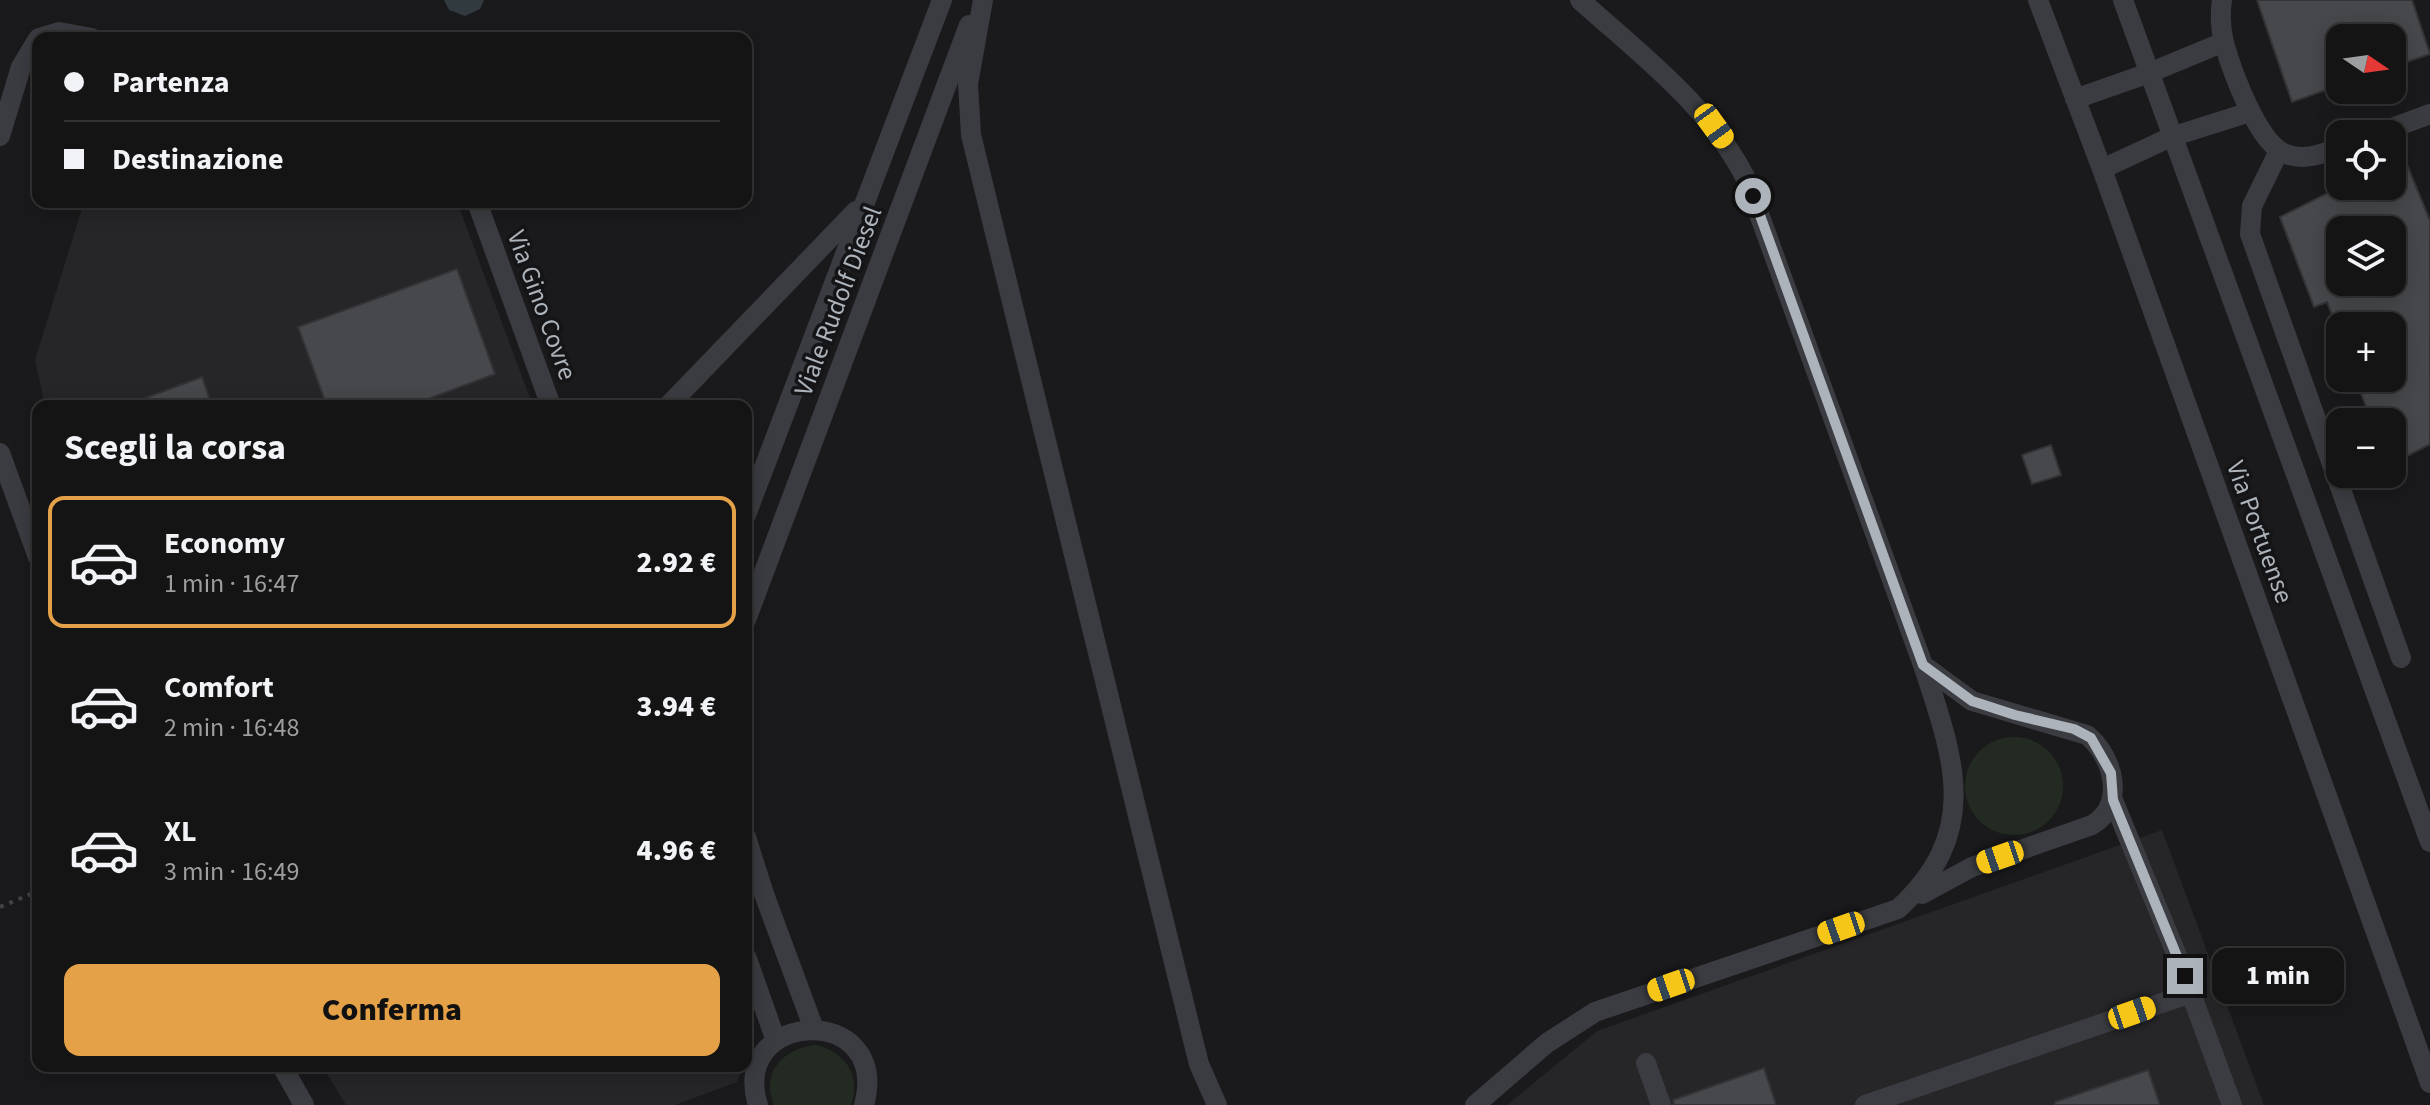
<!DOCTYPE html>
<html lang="it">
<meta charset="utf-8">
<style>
:root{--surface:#141415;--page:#212122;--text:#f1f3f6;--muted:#9d9ea0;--line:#333334;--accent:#e5a148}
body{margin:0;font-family:"Source Sans 3",sans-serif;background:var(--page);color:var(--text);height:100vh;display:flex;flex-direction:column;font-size:30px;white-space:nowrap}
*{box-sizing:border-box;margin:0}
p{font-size:26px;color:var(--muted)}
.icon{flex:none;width:44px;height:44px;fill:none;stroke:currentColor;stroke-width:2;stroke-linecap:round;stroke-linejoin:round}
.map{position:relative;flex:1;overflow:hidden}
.panel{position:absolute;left:32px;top:400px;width:720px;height:672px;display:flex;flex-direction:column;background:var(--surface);border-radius:16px;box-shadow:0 4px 20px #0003,0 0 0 2px var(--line)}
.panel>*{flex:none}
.guide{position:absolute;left:32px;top:32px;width:720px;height:176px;border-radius:16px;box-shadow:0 4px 20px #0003,0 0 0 2px var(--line);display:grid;align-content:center;height:176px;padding:0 32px;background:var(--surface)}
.needle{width:52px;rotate:103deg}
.buttons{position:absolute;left:2326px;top:24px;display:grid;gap:16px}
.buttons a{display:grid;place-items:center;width:80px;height:80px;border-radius:16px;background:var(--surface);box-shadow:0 4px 20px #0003,0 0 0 2px var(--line);font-size:40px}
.end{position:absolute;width:36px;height:36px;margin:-18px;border:10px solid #adb3ba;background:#111;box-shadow:0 0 0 4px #111}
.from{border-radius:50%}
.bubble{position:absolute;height:56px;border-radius:16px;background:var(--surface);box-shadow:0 4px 20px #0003,0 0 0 2px var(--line);font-size:26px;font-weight:800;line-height:56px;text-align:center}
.car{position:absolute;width:24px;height:48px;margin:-24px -12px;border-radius:10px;box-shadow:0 0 6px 2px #0007;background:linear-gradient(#f5c518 24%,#345 0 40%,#f5c518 0 76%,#345 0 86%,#f5c518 0)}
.guide b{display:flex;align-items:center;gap:28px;height:76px;font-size:30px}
.guide b+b{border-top:2px solid var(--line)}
.guide i{width:20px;height:20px;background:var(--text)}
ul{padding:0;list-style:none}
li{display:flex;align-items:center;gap:24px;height:132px;margin:0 16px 12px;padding:0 16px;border:4px solid transparent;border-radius:16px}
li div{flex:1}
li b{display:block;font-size:30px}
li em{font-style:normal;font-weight:800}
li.current{border-color:var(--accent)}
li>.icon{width:72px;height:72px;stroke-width:1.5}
h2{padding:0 32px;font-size:36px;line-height:96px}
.primary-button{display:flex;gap:16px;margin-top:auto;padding:16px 32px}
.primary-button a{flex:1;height:92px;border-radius:16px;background:var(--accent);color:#111;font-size:32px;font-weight:800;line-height:92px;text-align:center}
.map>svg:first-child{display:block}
</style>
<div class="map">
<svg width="2430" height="1105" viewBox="0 0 2430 1105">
<rect width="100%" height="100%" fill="#1a1a1c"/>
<!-- built -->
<path fill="#262629" d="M84,202H420L460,210L533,406H45L35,360Z
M2162,830L2264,1105H1507L1597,1031Z
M322,1066H743L737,1082L675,1105H346Z"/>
<!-- green -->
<path fill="#222a22" d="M1965 786a49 49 0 1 1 98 0a49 49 0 1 1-98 0Z
M816,1045C845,1052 862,1075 851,1105H774C760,1072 784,1048 816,1045Z"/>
<!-- water -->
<path fill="#303a3f" d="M444,0H484L480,9L465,16L449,10Z"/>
<!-- building -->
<path fill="#47484c" stroke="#343438" stroke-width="2" fill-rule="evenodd" d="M2257,0H2412L2430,54L2392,67V38H2340V85L2292,102Z
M2397,140L2430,221V444L2392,464V422H2372L2355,378H2392V326H2336L2327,302L2314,307L2280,217L2342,186H2392V142ZM2340,230H2392V282H2340Z
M457,269L495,374L409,406H327L298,327Z
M202,377L212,406H129V404Z
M2051,445L2061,475L2032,484L2022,455Z
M1764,1068L1776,1105H1674L1673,1100Z
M2148,1070L2160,1105H2055V1102Z"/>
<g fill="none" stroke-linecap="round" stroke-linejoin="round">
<!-- path -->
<path stroke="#414447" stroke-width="4" stroke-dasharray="4 6" stroke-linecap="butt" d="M0,907L38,891"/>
<!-- minor -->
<path stroke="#3b3c41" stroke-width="20" d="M983,0L968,84L971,135L1194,1044L1199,1064L1217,1105
M2038,0L2102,169L2430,1083
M2123,0L2430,842
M2222,0C2220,13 2221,30 2224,43C2232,71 2258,144 2286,154C2304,161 2323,154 2340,147
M39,38L59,32L92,38
M2075,99L2149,73L2224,42
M2376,134L2430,114
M0,136L21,67L38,39
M2279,151L2252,206L2250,234L2401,658
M2102,169L2171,137L2250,112
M477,202L551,406
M668,406L856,211
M0,453L38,557
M746,515L942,0
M746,620L969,25
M2113,800L2178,958L2232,1105
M746,837L764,894L814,1029
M1922,894L1972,867L2092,825C2126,805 2114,757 2087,735L1972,701L1923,665
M746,956L776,1041
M1646,1063L1661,1105
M282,1066L304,1105
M758,1105C728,1009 892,1002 864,1105
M1475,1105L1547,1043L1595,1012L1898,909C1982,832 1954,759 1923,665L1747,181C1710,106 1641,55 1580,0
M1865,1105L2191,993"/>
</g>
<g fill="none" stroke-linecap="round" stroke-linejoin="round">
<!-- route -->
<path stroke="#adb3ba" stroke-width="10" d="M1753,196L1923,665L1972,701L2015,715L2074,729L2091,738L2111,773L2113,800L2185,976"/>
</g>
<g text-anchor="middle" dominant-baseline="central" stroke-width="7" stroke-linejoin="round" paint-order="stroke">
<!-- street labels -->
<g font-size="26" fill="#adb3ba" stroke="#151517">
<text transform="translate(838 301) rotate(-69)">Viale Rudolf Diesel</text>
<text transform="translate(542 305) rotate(70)">Via Gino Covre</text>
<text transform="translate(2260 532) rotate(70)">Via Portuense</text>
</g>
</g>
</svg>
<div class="buttons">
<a><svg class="needle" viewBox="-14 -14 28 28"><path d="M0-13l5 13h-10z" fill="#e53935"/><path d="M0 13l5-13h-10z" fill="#9d9ea0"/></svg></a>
<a><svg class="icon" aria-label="locate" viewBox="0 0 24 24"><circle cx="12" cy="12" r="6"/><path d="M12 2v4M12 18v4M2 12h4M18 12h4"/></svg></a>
<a><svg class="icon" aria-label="layers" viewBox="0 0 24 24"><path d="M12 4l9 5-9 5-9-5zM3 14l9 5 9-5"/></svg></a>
<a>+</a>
<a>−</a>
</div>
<i class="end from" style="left:1753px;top:196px"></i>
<i class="end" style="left:2185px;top:976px"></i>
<div class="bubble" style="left:2212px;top:948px;width:132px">1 min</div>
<i class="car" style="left:1714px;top:126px;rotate:144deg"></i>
<i class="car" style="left:2000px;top:857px;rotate:251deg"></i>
<i class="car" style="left:1841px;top:928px;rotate:251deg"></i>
<i class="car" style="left:1671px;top:985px;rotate:251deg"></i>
<i class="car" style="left:2132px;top:1013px;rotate:71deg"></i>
<div class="guide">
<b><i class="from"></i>Partenza</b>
<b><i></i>Destinazione</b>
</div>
<section class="panel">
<h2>Scegli la corsa</h2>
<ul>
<li class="current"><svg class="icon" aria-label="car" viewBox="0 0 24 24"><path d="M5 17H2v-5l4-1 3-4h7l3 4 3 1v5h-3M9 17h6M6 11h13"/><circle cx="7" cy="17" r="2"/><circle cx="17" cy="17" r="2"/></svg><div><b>Economy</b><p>1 min · 16:47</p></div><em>2.92 €</em></li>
<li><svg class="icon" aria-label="car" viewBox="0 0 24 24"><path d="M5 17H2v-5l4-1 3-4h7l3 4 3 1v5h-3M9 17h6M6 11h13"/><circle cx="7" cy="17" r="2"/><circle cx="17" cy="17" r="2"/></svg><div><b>Comfort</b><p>2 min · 16:48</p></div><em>3.94 €</em></li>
<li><svg class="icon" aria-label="car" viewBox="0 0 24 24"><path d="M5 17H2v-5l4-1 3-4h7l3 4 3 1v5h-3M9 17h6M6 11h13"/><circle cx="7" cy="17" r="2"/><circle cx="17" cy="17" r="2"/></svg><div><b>XL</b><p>3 min · 16:49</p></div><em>4.96 €</em></li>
</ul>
<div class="primary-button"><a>Conferma</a></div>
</section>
</div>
